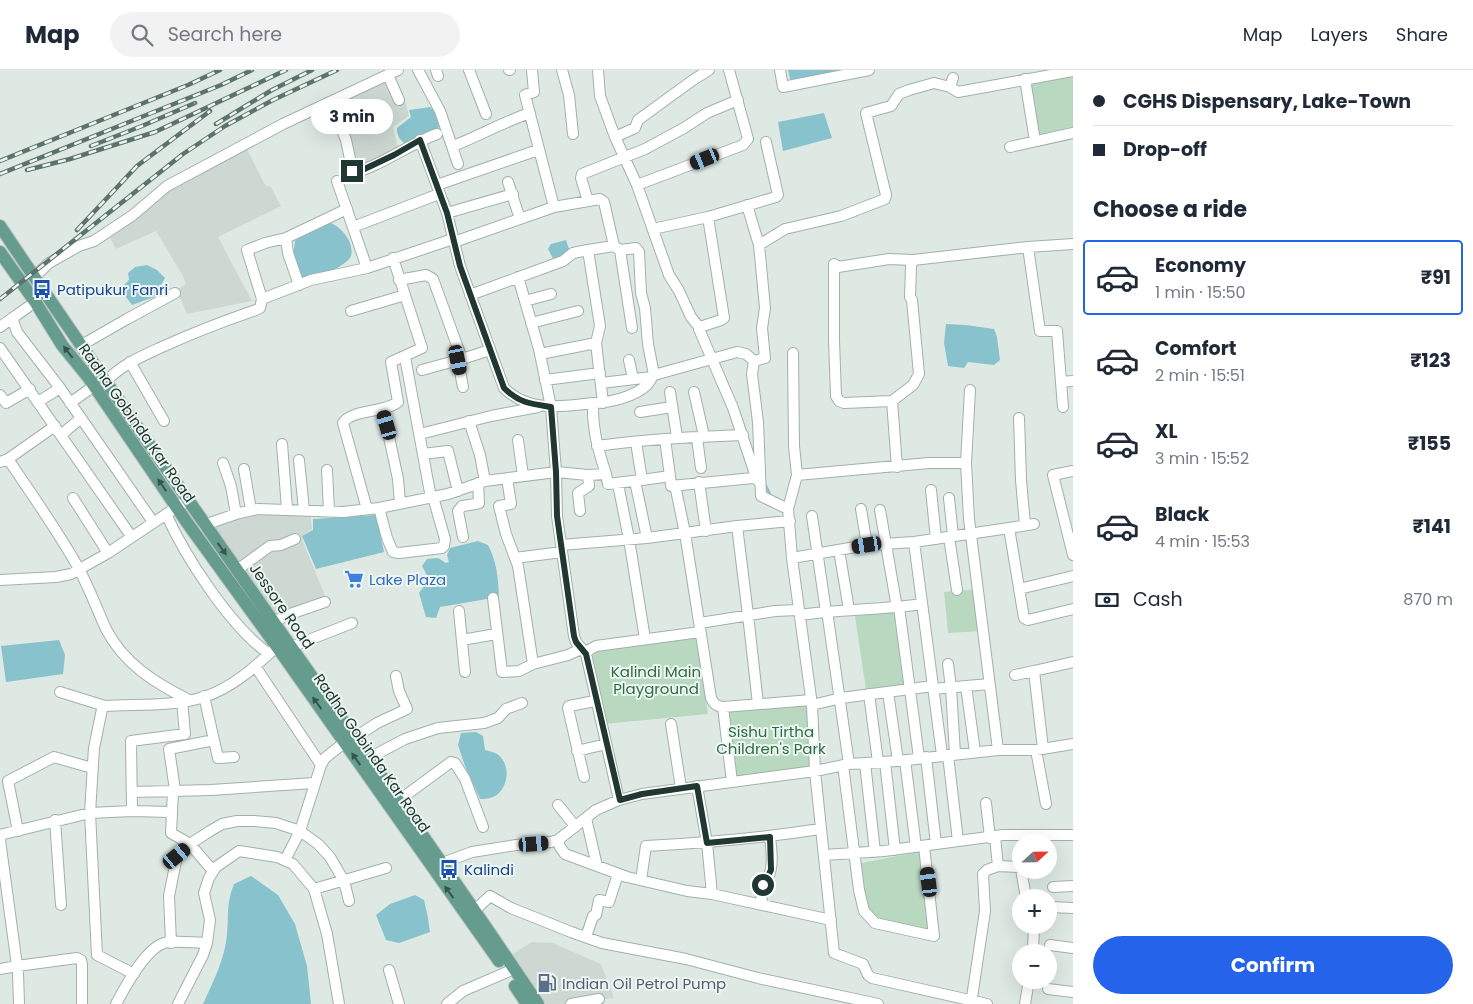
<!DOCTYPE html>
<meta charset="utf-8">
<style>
:root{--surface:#fff;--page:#f2f2f3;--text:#1f2937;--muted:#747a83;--line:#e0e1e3;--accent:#2563eb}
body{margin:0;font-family:Poppins,sans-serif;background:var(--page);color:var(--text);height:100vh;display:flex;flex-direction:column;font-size:19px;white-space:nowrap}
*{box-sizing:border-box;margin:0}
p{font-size:16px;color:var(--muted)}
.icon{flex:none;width:28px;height:28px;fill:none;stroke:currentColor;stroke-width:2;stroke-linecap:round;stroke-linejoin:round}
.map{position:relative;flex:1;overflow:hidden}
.panel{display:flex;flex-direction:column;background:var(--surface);width:400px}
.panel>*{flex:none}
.guide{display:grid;align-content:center;height:110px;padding:0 20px;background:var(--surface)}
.needle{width:32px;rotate:68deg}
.fabs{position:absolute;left:1012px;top:764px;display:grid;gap:10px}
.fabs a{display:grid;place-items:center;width:45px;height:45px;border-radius:50%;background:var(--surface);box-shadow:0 5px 20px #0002;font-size:25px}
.end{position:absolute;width:22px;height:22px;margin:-11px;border:6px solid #213731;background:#fff;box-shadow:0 0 0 2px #fff}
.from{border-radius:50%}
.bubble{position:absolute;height:35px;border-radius:18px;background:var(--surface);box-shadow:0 5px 20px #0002;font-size:16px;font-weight:700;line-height:35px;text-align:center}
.car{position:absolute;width:15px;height:30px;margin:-15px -8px;border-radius:6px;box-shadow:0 0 4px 1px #0007;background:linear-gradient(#222 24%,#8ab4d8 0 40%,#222 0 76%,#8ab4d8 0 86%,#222 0)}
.guide b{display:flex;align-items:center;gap:18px;height:48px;font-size:19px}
.guide b+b{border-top:1px solid var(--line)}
.guide i{width:12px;height:12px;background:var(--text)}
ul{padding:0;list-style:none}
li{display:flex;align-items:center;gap:15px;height:75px;margin:0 10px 8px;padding:0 10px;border:2px solid transparent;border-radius:5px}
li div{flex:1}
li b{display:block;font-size:19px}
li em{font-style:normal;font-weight:700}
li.active{border-color:var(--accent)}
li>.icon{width:45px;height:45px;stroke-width:1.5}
h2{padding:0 20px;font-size:22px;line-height:60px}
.pay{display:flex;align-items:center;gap:12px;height:55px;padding:0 20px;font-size:19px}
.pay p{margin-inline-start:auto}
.primary-button{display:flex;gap:10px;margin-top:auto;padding:10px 20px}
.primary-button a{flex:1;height:58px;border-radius:30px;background:var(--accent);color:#fff;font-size:20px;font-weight:700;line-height:58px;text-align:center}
header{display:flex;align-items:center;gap:30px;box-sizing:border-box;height:70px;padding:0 25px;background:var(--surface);border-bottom:1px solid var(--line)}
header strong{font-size:24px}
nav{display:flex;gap:28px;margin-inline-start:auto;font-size:18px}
.search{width:350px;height:45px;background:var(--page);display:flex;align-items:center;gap:12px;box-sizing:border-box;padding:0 18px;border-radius:28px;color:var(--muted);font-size:19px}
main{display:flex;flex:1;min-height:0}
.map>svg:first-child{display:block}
</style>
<header>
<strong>Map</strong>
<div class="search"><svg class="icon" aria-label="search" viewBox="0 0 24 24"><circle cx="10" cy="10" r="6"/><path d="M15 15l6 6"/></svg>Search here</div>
<nav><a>Map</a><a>Layers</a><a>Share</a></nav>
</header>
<main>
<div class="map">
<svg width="1073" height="934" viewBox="0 0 1073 934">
<rect width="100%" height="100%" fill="#dee9e4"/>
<!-- built -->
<path fill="#cdd8d3" d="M387,9L397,32L405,31L409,46L393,57L398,78L354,101L334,34Z
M244,73L265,115L271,117L281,136L218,167L252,231L187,244L177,220L186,214L183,206L156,161L116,179L109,166L168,117Z
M251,442H310L312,459L301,467L326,528L274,548L211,456Z
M532,872L553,873L601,894L614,928L568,934H543L511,885Z"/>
<!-- green -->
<path fill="#b8d9c0" d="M1073,1V62L1035,71L1025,9Z
M978,519L983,561L948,563L944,522Z
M899,541L910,620L867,627L855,546Z
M697,564L708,644L604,654L591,587L600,580Z
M807,633L813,696L737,707L727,641Z
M928,780L936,868L873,854L851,795Z"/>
<!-- water -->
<path fill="#88c2cc" d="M788,0H853L791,12Z
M430,37L435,42L439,57L433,64L406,74C399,70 397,65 397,58L411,47L409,40Z
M824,43L832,68L783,81L778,52Z
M326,152C339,153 355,172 351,186C348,195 318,208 310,208C307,208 305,208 302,207L294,196L293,186L295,171L302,162Z
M566,170L571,185L555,192L548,179L551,174Z
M147,195L157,200L165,208L154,227L132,235L120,219L129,210L128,203L135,197Z
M946,254L966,255L994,259L997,267L1000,290L994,295L968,292L964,298L948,296L944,273Z
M376,445L384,482L316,499L302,466L313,460V449Z
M478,471L488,475C497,492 498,508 499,527L440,537L436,548L426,547L419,523L429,509L422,496L427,489L438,488L446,493L449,492L447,485L450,478Z
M59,570L65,585L63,604L6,612L1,576Z
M476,662L483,666L485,680C489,681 494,682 497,684C510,693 509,713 499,723C494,728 487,729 480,729L465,696L458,675L461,663Z
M251,806L278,825L295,854L307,896L311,934H203C213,912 225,889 227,864C229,844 226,834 234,814Z
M415,825L424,830L428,848L430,862L399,873L386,870L376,845L390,834Z"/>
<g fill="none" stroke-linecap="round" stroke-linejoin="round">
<!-- stream -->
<path stroke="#88c2cc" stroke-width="2.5" d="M765,414L770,424"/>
<!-- minor casing -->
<g stroke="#a2b0ab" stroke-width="12">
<path id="minor" d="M418,0L440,41L458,94
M436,0L438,6
M469,0L486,44
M509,0H510
M532,0L534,22L525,25L554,137
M562,0L569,25L573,64
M598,0L600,26L615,67L637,115L669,205L679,221L691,247L699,257
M780,0L783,17L869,0
M388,5L399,30
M953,8L950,17L958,22L1073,1
M1025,9L1035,71
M331,32L346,70L353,103C381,96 409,74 437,64
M615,67L635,58L638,50L693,10L709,0
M420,70L447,143L460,196L504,318C528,342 562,337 593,333
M453,76C479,66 503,52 530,43
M1010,77L1073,63
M337,111L367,198
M508,112L520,149
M437,115L538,80
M637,115L743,75L748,69L729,0
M588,131L581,108L582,104L645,79L684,58L707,43L738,30
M747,135L759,175L765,238L762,258L765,288L754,291
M447,143L513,124
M353,157L439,124
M653,159L708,147
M286,168L288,183L299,215
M454,172L554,137L600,129L604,132L614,176
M759,175L785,159L841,146L885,129L886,125L866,43L891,36L899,24L909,20L934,13L950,17
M1028,177L1040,261H1057L1061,312L1073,311
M620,180L632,258
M34,207L49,193L79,176L94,171L133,145L167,116L283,54L398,0
M518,207L539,279L551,337L556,402L557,446L574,566L576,572L586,584
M399,210L426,205L433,209L462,289L490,280
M470,225L563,191L573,183L588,180
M262,229L247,180L265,173L286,168L347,139
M525,231L551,224
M351,241L405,225
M12,248L17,262L60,318
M531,253L578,241
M0,257L28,237
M80,276L127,249L175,223
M0,278L131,466
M793,283L794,376L797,405L788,439L792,488L812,635L815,701L834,883L863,894L868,905L872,908L987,934
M540,284L596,273
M405,287L431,428
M629,290L633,309
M458,291L463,317
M130,292L164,351
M422,300L462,289
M545,310L600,303
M105,312C123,294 140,287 162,277C193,263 224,251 256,240L260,238L262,229L311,210L367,198L453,169
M1061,312L1063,337
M601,313L652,307
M970,320L966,393L969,449L998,680
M670,322L677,367
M694,322L704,366
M0,325L6,333L30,319
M892,331L844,333L839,331L836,326L834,270V194L838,197L889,189L913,190L1028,177L1073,174
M38,332L60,318L81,348L61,365
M70,333L94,316
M603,333L596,273L600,256L588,180L614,176L620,180L636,178L639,182L641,223L645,238L648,274L654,305L737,282L746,284L754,291L752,304L758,352L761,426L788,439
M383,339L398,409L400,433
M640,342L672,337
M81,348L153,452
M1019,348L1021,410L1025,455
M469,351L480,385L485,411
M420,364L491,346L538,337
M697,368L701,398
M665,369L670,406
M518,370L523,406
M636,372L642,410L670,406L671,416L753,408
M282,374L287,439
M597,376C645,369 694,367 743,365
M423,384L448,381L458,421
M8,389C32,425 58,461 79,499C89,518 97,539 106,559C124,594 155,613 189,630
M299,390L304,440
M0,392L8,389L55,356
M223,393L231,416L236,444
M897,397L892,331L913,315L919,304L912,230L910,227L911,196L913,190
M244,399L251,440
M327,400L329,441
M1073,401L1053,405L1073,485
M606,404L608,414L641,410
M797,405L929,393H966
M507,408L511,434L499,436L506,464L518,496L533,594L568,585L581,579
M757,410L733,338L699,259L700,257L721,250L724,248L708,147L776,127L778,125L766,72
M635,411L647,468
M699,412L706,461
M618,414L629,469L645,569
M675,415L685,463L711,628C714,634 716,636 723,637L811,630
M931,420L936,469
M73,428L108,483
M949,428L953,466
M379,438L387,468L393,482L399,483L442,478L444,476L445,469L433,427
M367,439L343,353C352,339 384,343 398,332L391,292L422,278L393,188
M861,439L867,475
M880,440L897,538
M580,441L578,423L589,416L588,405
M166,444C186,488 230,556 269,584
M812,446L826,542
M204,455L239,443L258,439L343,442L379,438L448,424L485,411L556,402L588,405L606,404C598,380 592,358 593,333C609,333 634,327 647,315C650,312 651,308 654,305
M737,456L748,545L758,634
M1009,458L1034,454
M463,467L458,441L462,436L476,434L479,433L478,413
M949,467L957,520
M914,472L942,685
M561,475L647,468L737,456L790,451
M839,480L849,540
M515,488L562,482
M792,488L867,475L914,472L1009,458L1024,548L1028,550L1073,539
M237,500L270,476L281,475L295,469
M0,510L56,507L71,504L108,483L183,433
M1019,519L1073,506
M493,528L502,602L519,601L533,594
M899,537L919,688
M459,541L465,602
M827,541L849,694
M800,545C841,539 881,540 922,534
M273,552L290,544L325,532
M700,553L775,541L798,540
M462,570L496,564
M291,577L352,553
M948,594L951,618L955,684
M255,596L321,695
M1015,605L1034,601
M966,616L975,682
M933,619L989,614
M60,622L105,636
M888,622L898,691
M869,624L878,692
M204,626L218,688L234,687
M812,635L841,628L933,616
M723,637L732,712
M671,654L681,718
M354,668L377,653L407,639L399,621L396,606
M1043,679L1034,601L1073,592
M1036,680L1046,734
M577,681L606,674
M948,685L958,771
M926,687L936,774
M369,688L405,669L438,658L484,653L498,648L506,639L522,633
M905,690L916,777
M885,692L895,780
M865,693L875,782
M843,695L859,820L864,841L875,853L934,866L924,776
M584,707L568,638L569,636L595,631
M697,716L707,773L712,824
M175,720L169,679L214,670
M173,721L171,763L190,774L213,801
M132,722L211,720L314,713
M619,730L586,584L589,580L596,576L700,562
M398,731L451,692L455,693L465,709L483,757
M986,733L990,768
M558,735L575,756
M132,741L131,671L185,664L182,631
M586,748L597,796
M55,750L61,835
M18,761L8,711L54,687L92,698
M0,765L90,743L132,741L171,742
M0,770L18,903L19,934
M558,770L560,777L565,784L627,807L687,821L712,824L831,850
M824,785L884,781L1003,765H1073
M285,790L300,761L321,695L325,688L345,672
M437,795L472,782L516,775L551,772L558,770L596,740L619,730L642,724L815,701L849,694L898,691L998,680H1036L1073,674
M998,796L1018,797L1021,799L1026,828
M641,810L646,776C704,773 762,768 820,759
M1053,817L1073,816
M314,819L386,798
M763,835C757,818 769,813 771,798C773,788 771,777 770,767
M1049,837L1073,838
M475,840L490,826L511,838L571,862L602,873L686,889L758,908L878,934
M586,867L593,846L596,845L599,830L609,832L618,804
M171,873L169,826L177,786L190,774L210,761L222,754L237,751H254L276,753L300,761L318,774L330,787L344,811L349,831
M1050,875L1073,878
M1033,882L1034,855
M0,899L17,896L77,888L81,890L82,894V934
M389,900L399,934
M134,904L97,885L90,743L94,678L102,639L105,636C137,634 173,637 204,627C235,617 259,593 282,572
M1048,919L1073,922
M116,934C125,917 145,879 164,873C176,870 193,873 207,873
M178,934L203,885L207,873L210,850L204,823L209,808L216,797L239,781L277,787L293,794L314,819L327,864L339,934
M447,934L463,921L514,899
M571,934L599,929
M971,934L985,841L983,804L987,800L998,796L995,767
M1025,934L1029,910"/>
</g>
<!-- major casing -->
<g stroke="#bcc3c1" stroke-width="14">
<path id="major" d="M0,156C175,418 362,672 538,934
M0,182L36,233L62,275L88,307L188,454L280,581L499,891
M515,916L527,934"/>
</g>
<!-- minor -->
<use href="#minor" stroke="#fff" stroke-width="10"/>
<!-- major -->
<use href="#major" stroke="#659c8d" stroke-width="12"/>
<!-- rail casing -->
<g stroke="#5b736c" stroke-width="4.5">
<path id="rail" d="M216,54L272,20L312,0
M91,76L142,56L195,33
M0,91L188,15L220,0
M27,100L70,89L155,62L286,0
M0,104L221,15L252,0
M77,160L137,96L210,41
M0,229L183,84L225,56L273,30L337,0"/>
</g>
<!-- rail -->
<use href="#rail" stroke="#eef6f2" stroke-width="2.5" stroke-dasharray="8" stroke-linecap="butt"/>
</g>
<!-- one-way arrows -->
<defs><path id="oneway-solid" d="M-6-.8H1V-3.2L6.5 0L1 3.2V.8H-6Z" transform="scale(1.25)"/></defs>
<g fill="#35554d">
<use href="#oneway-solid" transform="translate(68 282) rotate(-128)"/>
<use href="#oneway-solid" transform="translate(162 415) rotate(-124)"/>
<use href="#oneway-solid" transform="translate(222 479) rotate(54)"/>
<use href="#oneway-solid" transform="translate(317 633) rotate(-126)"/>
<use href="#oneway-solid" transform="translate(356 689) rotate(-125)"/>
<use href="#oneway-solid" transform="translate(449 822) rotate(-126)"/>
</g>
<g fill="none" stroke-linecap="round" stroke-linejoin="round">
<!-- route -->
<path stroke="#213731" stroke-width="6" d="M352,101L353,103H356L394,85L420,70L447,143L460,196L504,318C519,333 531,334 551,337L556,402L557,446L574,566L576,572L586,584L620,730L642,724L697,716L707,773L770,767L771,800L763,815"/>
</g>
<!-- icons -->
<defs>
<g id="bus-bare" transform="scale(1.5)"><path d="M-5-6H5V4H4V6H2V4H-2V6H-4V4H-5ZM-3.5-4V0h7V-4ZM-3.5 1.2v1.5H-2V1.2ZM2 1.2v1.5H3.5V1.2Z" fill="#1a4fb4" stroke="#eef6f2" stroke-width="2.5" paint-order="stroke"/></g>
<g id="supermarket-bare" transform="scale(1.5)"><path d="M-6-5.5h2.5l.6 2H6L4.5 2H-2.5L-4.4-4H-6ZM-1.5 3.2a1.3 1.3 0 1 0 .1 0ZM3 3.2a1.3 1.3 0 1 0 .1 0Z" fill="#3f7fe0" stroke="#eef6f2" stroke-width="2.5" paint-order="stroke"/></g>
<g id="fuel-bare" transform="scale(1.5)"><path d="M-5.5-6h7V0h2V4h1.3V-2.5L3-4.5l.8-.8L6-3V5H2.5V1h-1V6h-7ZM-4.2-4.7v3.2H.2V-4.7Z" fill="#5c6f8a" stroke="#eef6f2" stroke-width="2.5" paint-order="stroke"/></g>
</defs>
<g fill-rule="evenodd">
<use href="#bus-bare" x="42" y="219"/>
<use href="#supermarket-bare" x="354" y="509"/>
<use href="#bus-bare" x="449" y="799"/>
<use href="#fuel-bare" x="547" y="913"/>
</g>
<g text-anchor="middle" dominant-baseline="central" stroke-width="4" stroke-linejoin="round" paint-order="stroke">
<!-- transit labels -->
<g font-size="15" fill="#164399" stroke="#eef6f2" text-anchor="start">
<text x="57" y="219">Patipukur Fanri</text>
<text x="464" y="799">Kalindi</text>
</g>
<!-- street labels -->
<g font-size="15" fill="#213731" stroke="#eef6f2">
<text transform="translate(137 353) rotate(55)">Radha Gobinda Kar Road</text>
<text transform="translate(282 536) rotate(55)">Jessore Road</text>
<text transform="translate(372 683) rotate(55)">Radha Gobinda Kar Road</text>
</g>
<!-- shop labels -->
<g font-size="15" fill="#366cbe" stroke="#eef6f2" text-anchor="start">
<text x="369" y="509">Lake Plaza</text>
</g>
<!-- park labels -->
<g font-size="15" fill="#2d6c44" stroke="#eef6f2">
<text x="656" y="601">Kalindi Main<tspan x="656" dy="17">Playground</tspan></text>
<text x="771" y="661">Sishu Tirtha<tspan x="771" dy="17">Children's Park</tspan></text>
</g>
<!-- service labels -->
<g font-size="15" fill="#4e5e75" stroke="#eef6f2" text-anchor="start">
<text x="562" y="913">Indian Oil Petrol Pump</text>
</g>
</g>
</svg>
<div class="fabs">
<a><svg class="needle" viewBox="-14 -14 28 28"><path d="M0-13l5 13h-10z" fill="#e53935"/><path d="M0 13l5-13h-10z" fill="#747a83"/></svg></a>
<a>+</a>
<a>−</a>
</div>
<i class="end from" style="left:763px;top:815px"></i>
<i class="end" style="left:352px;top:101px"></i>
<div class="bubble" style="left:311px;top:29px;width:82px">3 min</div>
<i class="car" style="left:705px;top:89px;rotate:248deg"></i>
<i class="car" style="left:458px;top:290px;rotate:169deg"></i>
<i class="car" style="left:387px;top:355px;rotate:344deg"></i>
<i class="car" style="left:867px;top:475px;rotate:261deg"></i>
<i class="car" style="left:534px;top:774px;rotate:86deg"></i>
<i class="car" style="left:177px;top:786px;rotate:50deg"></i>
<i class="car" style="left:929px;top:812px;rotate:353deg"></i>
</div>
<section class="panel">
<div class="guide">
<b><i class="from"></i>CGHS Dispensary, Lake-Town</b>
<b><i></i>Drop-off</b>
</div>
<h2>Choose a ride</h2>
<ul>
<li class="active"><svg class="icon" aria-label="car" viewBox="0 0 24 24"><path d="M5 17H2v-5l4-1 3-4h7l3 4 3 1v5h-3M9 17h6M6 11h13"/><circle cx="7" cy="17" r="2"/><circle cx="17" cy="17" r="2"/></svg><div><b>Economy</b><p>1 min · 15:50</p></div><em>₹91</em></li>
<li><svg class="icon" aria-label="car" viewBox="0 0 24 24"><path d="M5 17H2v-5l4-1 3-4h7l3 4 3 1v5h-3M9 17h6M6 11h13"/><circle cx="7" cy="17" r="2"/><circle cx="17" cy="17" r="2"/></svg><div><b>Comfort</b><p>2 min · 15:51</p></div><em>₹123</em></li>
<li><svg class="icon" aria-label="car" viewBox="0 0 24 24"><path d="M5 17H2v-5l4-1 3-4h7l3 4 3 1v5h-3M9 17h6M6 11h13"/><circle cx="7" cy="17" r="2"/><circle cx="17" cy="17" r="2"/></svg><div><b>XL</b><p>3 min · 15:52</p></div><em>₹155</em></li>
<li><svg class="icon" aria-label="car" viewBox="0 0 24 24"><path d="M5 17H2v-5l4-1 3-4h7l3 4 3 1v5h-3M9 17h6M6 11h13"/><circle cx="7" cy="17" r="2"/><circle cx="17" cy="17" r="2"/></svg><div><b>Black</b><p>4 min · 15:53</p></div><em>₹141</em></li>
</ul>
<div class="pay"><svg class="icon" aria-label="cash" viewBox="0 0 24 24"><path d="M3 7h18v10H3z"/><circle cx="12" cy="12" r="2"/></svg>Cash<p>870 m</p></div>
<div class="primary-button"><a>Confirm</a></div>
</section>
</main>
